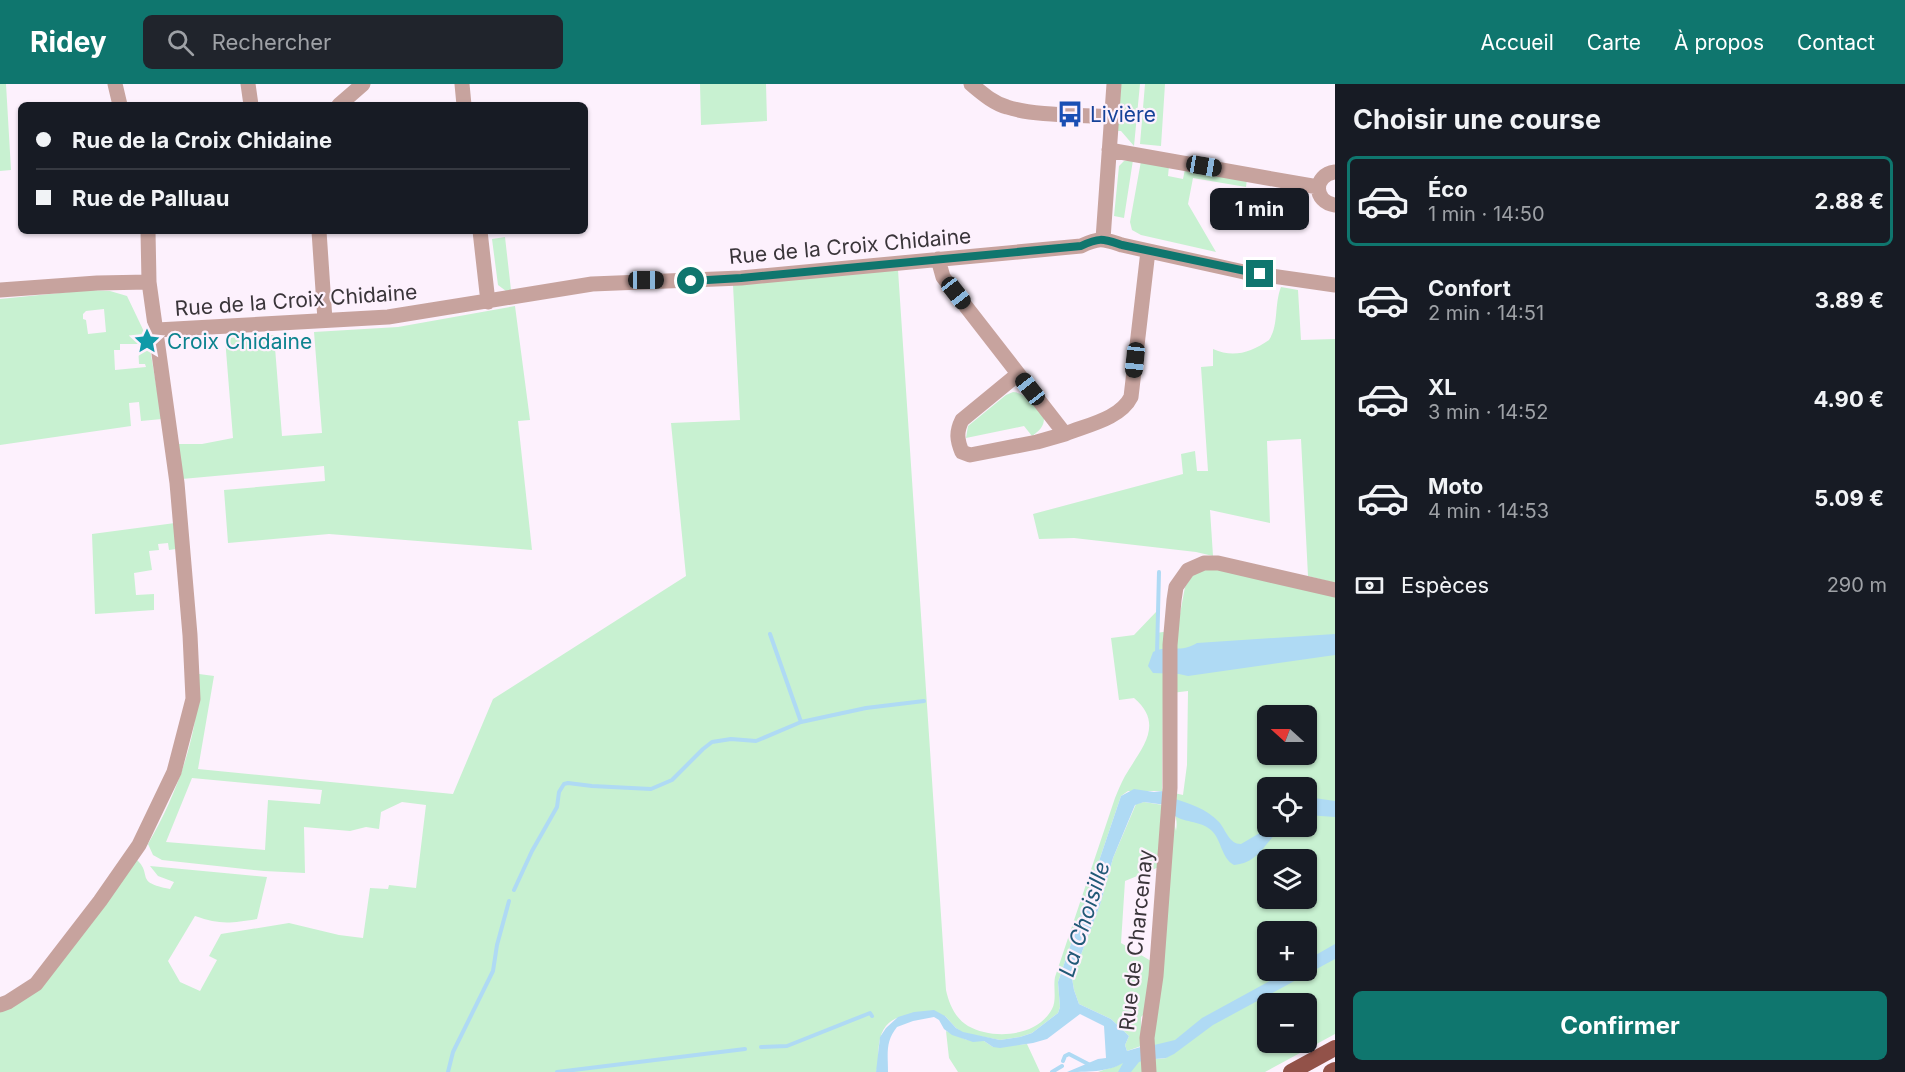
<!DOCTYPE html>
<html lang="fr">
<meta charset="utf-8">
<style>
:root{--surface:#171b24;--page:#20242c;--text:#f1f3f6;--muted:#9ea1a6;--line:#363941;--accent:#0f766e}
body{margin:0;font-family:Inter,sans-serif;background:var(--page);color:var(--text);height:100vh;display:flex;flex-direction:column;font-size:22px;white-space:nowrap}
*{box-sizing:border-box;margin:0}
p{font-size:20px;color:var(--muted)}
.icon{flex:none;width:33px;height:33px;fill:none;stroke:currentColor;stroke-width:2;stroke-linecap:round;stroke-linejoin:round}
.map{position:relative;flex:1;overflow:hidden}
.details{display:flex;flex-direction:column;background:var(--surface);width:570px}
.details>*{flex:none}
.banner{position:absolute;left:18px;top:18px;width:570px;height:132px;border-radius:9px;box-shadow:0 2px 4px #0004;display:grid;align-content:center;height:132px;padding:0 18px;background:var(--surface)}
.needle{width:39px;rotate:291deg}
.controls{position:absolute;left:1257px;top:621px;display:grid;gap:12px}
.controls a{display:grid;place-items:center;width:60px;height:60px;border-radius:9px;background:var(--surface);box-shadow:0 2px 4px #0004;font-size:30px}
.end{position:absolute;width:27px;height:27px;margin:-14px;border:8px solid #0f766e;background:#fff;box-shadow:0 0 0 3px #fff}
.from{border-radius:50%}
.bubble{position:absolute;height:42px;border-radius:9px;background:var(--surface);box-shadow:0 2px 4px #0004;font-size:20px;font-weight:700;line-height:42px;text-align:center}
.car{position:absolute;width:18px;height:36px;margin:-18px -9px;border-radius:8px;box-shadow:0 0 4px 2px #0007;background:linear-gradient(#222 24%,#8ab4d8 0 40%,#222 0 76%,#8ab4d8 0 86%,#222 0)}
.banner b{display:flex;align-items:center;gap:21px;height:57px;font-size:22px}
.banner b+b{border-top:2px solid var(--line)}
.banner i{width:15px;height:15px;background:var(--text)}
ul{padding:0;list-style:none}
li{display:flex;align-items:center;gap:18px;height:90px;margin:0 12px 9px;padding:0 6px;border:3px solid transparent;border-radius:9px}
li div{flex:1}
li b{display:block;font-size:22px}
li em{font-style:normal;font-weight:700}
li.on{border-color:var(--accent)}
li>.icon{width:54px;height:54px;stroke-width:1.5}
h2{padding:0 18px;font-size:27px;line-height:72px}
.pay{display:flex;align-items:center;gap:15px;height:66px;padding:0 18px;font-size:22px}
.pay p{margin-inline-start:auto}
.primary-button{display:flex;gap:12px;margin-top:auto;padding:12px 18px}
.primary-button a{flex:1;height:69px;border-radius:9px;background:var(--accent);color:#fff;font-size:24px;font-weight:700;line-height:69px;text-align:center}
header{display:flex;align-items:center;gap:36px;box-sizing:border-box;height:84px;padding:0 30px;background:var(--accent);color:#fff}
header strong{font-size:28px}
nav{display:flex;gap:33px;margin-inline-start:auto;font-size:21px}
.search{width:420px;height:54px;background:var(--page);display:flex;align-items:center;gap:15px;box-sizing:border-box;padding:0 21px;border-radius:9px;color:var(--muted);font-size:22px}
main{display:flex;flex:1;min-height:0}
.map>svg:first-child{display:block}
</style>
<header>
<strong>Ridey</strong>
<div class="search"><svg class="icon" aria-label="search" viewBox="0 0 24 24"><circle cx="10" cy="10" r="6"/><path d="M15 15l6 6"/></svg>Rechercher</div>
<nav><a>Accueil</a><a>Carte</a><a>À propos</a><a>Contact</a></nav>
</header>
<main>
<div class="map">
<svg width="1335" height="988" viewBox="0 0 1335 988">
<rect width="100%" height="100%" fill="#fdf1fd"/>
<!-- green -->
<path fill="#c8f1d1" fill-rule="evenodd" d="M0,0H6L11,86L0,87Z
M700,0H766L767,37L701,41Z
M1121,0H1140L1134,62L1121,47H1117Z
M1145,0H1165L1161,62L1140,60Z
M1133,76L1124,134L1114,132L1119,82L1124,77Z
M1141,77L1169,82L1168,92L1183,95L1185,85L1247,95L1246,103L1193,94L1188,120L1216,168L1141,151L1132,146L1130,138Z
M505,153L511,206L506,207L498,201L492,155Z
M898,186L946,906C949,920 955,934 968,942C993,956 1037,953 1052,925C1057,916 1053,903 1055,893L1115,714C1118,707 1121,699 1125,692C1140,666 1166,641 1134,614L1119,616L1111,554L1134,551L1156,528V549L1177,546L1185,503L1193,491L1212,483L1335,511V950L1265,988H1098C1107,984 1116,984 1123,978L1167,974L1151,968L1172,730L1176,747C1179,730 1170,727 1174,709L1183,711L1187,681L1188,607L1163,610L1162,707H1128L1121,712L1058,898L1060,923L1058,929L1032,949L1020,953L1000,956L963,949L956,944L945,932C922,931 887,924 880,955C877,966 880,977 876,988H0V926L14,920L136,775C154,791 133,798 170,805L174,798L158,792L150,782L267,793L257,835C231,839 220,841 195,832L168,877L180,898L200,907L217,876L209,872L221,850L289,839L339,851L363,854L370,804L388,805L389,801L416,804L426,721L402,718L381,728L379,745L366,743L350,747L304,743L305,789L264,787L162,776L153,771L148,760C169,724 186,683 194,642C197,625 197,607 199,590L214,592L198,685L453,710L493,615L686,492L671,339L740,336L733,201ZM1268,632H1306V670H1268ZM192,694L322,706L320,720L268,716L265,766L166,758ZM1268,704H1306V742H1268ZM1268,776H1306V814H1268ZM1268,848H1306V886H1268ZM1268,920H1306V958H1268Z
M1281,203L1298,206L1301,256L1335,255V499L1308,492L1301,355L1267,357L1270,439L1210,426L1213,472L1196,468L1074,454L1039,455L1033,430L1183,390L1181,370L1195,367L1197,387H1208L1201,283L1213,282V265C1233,274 1250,269 1269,256C1279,241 1274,221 1281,203Z
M89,206L110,207L127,212L148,256H145V259H149L162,335L141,337L139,318L129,319L131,342L0,361V215ZM104,225L106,248L88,250L86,236L83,235V230L86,227ZM120,260H138L139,280H145L146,283L115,286L114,266H120Z
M515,222L530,336L518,337L532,466L329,450L228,459L224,406L325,397L324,382L182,395L177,360H202L233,354L225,254L274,251L282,352L322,349L314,248L398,243Z
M1013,308C1028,309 1036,323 1044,334C1044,343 1039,347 1032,352L1024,342L966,354L968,342L1006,311Z
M175,439L176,465L169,466L168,459L158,460L159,466L149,467L152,486L134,489L136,511L154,510V526L95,530L92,450Z
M1144,718L1163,721L1159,783L1125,797L1121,859L1151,877L1145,929L1141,933V962L1127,967L1125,961L1129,952L1111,935L1079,920L1074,906L1072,894L1100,821L1113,774L1136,720Z
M946,947L967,956L984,957L993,963L1027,960L1040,988H958L949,974Z"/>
<!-- water -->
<path fill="#afdaf4" d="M1335,550V571L1188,592L1179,590L1153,589L1148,582L1153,568C1170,560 1178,570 1197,559Z
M1134,705L1154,708L1162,707L1165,711L1166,721L1144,718L1135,721L1113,774L1100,821L1072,894L1074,906L1079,920L1111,935L1129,952L1125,961L1127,967L1144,962L1145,976L1139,978L1131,988H1118L1123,979C1109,988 1085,988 1067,988L1098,975L1106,974L1104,942L1080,930L1047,955L1033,959L1000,964L993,963L984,957L973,958L952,951L944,945L939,936L934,933L913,937L897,943C885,958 888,970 888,988H876L880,953L886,944L898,933L914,928L934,926L945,932L956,944L963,948L1000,956L1020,953L1032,949L1058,929L1060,923L1058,898L1121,712Z
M1307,713L1335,717V733L1307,731Z
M1173,714C1189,720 1206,724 1219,738C1226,746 1229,760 1241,760L1270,743H1283C1264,758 1260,779 1234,781C1221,774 1222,756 1211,746C1199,736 1183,739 1172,730Z
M1335,860V875L1213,941L1174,970L1166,974L1155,975L1150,962L1175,956L1202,934L1288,887L1306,886L1307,876Z"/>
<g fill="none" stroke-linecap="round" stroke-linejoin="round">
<!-- stream -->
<path stroke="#afdaf4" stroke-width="4" d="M770,550L801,638
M1157,570L1159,488
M514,806L532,767L557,723L559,708L564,700L568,699L592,702L651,705L672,696L703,665L712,658L731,655L756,657L801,638L866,624L924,617
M761,963L787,962L870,929L872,932
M1063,977L1065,972L1069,970L1092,982
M448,988L453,968L493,887L497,861L509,817
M557,988L745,965
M1052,988L1062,982"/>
<!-- minor -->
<path stroke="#c7a39e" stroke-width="15" d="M115,0L120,21
M248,0L251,21
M462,0L464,21
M971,0C982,9 993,19 1007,23C1034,32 1081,31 1111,33
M339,21L363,0
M1109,66L1318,103
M1335,88C1313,91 1313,118 1335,121
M319,147L325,236
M480,147L488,218
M1103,155L1114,0
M938,175L943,193L1065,350C1087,341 1120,335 1131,313L1148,167
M0,206L97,199L149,198
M157,246L388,233L592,200L741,194L1081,162C1100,153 1103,155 1122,161L1244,188L1335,201
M1018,290L962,336C956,348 957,356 962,368L970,371L1037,358L1065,350
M0,921L8,918L36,900L100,817L139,761L174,688L193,615L190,551L177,399L149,198L148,147
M1149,988L1147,954L1156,892L1170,704V561L1174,516L1176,503L1188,486L1204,479H1218L1335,506"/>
<!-- trunk -->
<path stroke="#925249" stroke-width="16" d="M1291,988L1335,964
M1331,988L1335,986"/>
</g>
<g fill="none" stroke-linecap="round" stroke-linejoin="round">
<!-- route -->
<path stroke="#0f766e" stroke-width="8" d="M691,197L741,194L1081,162C1100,153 1103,155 1122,161L1260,190"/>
</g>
<!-- icons -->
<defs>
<g id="bus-bare" transform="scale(2.07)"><path d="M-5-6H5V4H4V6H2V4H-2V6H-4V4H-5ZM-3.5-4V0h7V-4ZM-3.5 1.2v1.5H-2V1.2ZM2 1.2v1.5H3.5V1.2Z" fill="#1a4fb4" stroke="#fdf1fd" stroke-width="2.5" paint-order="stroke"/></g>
<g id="sight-bare" transform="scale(2.07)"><path d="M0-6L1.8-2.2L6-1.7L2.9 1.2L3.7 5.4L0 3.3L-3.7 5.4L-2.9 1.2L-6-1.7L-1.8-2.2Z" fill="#0f9aa8" stroke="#fdf1fd" stroke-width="2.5" paint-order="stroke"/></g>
</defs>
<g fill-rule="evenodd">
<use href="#bus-bare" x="1070" y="30"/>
<use href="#sight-bare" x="147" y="257"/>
</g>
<g text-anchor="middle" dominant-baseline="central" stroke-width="4.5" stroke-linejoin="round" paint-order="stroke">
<!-- transit labels -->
<g font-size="21" fill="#164399" stroke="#fdf1fd" text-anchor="start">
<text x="1090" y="30">Livière</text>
</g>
<!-- street labels -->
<g font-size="21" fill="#3a353a" stroke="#fdf1fd">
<text transform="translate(850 162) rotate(-5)">Rue de la Croix Chidaine</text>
<text transform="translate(296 216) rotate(-4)">Rue de la Croix Chidaine</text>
<text transform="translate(1136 856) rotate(-84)">Rue de Charcenay</text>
</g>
<!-- culture labels -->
<g font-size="21" fill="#0d838f" stroke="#fdf1fd" text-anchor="start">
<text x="167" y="257">Croix Chidaine</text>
</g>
<!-- water labels -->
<g font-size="22" font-style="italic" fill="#215977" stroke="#fdf1fd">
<text transform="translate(1084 835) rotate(-72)">La Choisille</text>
</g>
</g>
</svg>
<div class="controls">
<a><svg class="needle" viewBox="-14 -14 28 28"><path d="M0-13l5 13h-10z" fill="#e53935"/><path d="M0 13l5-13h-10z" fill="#9ea1a6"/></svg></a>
<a><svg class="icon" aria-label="locate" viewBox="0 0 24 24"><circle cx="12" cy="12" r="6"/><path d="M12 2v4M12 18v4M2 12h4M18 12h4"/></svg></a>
<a><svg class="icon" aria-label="layers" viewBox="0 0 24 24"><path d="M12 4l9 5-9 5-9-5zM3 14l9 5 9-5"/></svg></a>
<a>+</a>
<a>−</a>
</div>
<i class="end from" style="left:691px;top:197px"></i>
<i class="end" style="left:1260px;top:190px"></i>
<div class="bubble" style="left:1210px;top:104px;width:99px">1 min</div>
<i class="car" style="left:1204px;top:82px;rotate:100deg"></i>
<i class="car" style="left:646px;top:196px;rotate:90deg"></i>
<i class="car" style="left:956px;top:209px;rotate:142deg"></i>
<i class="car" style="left:1135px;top:276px;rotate:186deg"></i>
<i class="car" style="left:1030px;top:305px;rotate:322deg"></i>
<div class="banner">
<b><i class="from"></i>Rue de la Croix Chidaine</b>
<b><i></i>Rue de Palluau</b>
</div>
</div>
<section class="details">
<h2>Choisir une course</h2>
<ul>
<li class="on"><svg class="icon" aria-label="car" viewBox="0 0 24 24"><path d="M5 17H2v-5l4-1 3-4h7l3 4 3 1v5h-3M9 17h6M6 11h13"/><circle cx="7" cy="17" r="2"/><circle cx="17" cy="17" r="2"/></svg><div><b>Éco</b><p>1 min · 14:50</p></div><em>2.88 €</em></li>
<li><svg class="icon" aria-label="car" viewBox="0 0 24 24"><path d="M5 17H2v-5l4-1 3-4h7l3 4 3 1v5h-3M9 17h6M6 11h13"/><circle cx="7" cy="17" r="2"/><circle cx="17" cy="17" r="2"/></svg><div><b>Confort</b><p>2 min · 14:51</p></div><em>3.89 €</em></li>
<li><svg class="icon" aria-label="car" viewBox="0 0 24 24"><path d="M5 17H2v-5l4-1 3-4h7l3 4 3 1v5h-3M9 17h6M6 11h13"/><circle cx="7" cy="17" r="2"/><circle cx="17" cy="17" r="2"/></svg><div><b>XL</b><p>3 min · 14:52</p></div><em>4.90 €</em></li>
<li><svg class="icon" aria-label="car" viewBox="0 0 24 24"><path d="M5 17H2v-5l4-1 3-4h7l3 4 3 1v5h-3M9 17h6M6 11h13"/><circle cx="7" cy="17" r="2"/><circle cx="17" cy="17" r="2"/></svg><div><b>Moto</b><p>4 min · 14:53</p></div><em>5.09 €</em></li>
</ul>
<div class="pay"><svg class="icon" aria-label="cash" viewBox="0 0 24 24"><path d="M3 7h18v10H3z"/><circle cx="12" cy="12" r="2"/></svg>Espèces<p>290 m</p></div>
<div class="primary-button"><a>Confirmer</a></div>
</section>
</main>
